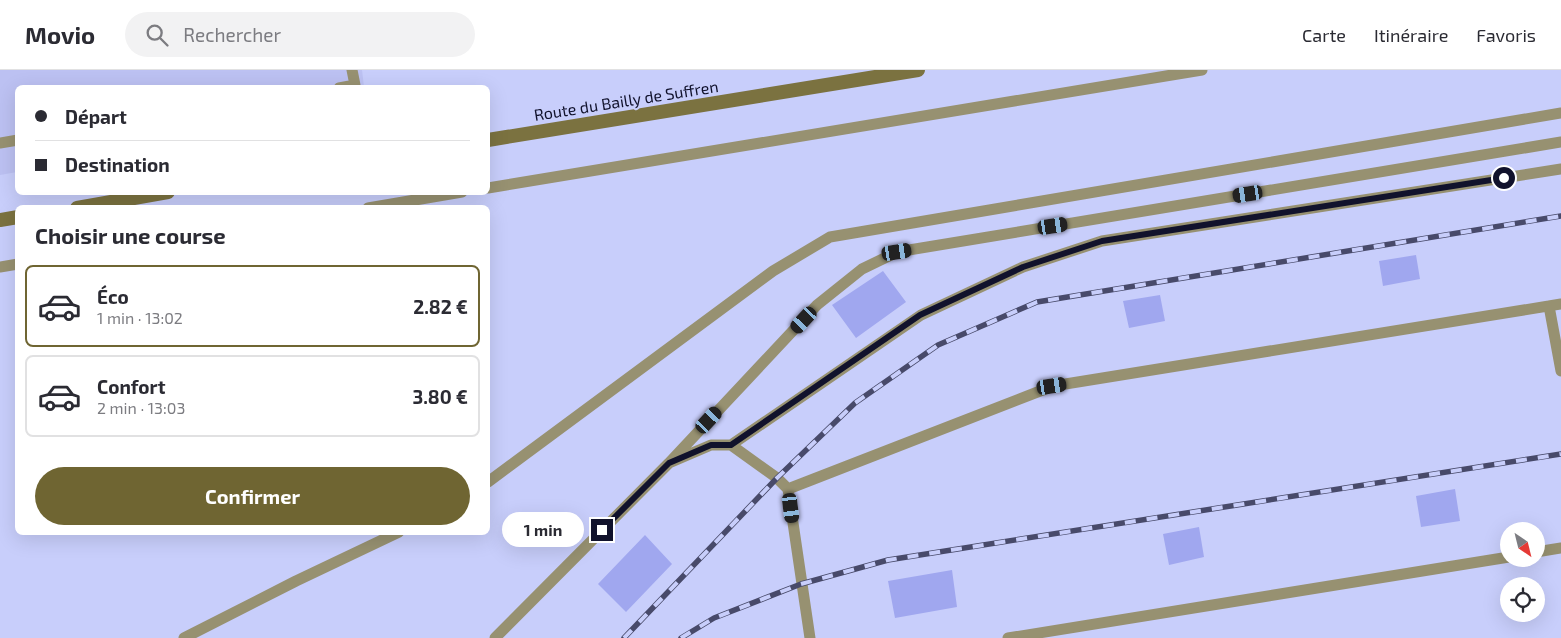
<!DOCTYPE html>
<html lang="fr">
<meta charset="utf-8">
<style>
:root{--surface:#fff;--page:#f2f2f3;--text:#2b2b33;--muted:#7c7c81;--line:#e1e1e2;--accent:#6f6532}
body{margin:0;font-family:"Exo 2",sans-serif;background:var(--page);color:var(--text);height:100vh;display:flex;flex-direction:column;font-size:19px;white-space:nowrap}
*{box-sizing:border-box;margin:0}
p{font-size:16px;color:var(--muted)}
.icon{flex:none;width:28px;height:28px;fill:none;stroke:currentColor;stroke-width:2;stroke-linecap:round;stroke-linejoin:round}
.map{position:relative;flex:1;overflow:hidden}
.drawer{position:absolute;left:15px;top:135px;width:475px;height:330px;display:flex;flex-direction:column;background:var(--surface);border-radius:8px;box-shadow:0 5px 20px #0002}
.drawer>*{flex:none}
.hud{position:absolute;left:15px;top:15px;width:475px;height:110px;border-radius:8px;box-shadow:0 5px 20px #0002;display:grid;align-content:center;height:110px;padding:0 20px;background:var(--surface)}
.needle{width:32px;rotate:145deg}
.buttons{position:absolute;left:1500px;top:452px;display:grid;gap:10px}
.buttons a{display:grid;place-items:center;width:45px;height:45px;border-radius:50%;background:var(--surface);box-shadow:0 5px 20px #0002;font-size:25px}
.end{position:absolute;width:22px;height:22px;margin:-11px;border:6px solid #11122c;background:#fff;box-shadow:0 0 0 2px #fff}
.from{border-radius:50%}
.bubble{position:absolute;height:35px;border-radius:18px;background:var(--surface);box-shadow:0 5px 20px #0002;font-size:16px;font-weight:700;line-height:35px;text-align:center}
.car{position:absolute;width:15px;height:30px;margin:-15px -8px;border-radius:6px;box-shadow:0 0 4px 1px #0007;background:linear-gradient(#222 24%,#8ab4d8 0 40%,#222 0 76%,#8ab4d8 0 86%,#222 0)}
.hud b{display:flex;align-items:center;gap:18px;height:48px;font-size:19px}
.hud b+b{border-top:1px solid var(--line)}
.hud i{width:12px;height:12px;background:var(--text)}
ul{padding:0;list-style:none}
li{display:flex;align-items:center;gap:15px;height:82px;margin:0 10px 8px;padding:0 10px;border:2px solid var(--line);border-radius:8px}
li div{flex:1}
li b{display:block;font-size:19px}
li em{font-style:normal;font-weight:700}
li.selected{border-color:var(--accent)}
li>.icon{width:45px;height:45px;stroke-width:1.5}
h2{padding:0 20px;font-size:22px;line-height:60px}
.primary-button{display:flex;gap:10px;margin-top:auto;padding:10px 20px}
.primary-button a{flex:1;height:58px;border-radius:30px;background:var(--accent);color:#fff;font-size:20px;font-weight:700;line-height:58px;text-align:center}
header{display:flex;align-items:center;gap:30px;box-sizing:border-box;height:70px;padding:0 25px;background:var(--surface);border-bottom:1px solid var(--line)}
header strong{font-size:24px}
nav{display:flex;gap:28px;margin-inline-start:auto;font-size:18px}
.search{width:350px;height:45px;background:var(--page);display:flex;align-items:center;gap:12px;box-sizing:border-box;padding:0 18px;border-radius:28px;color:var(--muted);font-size:19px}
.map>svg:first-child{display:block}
</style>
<header>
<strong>Movio</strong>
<div class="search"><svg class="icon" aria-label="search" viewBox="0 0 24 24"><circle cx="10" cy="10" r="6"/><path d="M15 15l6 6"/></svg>Rechercher</div>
<nav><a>Carte</a><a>Itinéraire</a><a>Favoris</a></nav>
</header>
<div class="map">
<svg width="1561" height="568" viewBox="0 0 1561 568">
<rect width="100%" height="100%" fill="#c8cefb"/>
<!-- built -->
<path fill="#bcc1f2" d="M0,0H362L364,17L18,18L17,102L0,105Z"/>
<!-- building -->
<path fill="#a0a7ef" d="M1416,185L1420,209L1383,216L1379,191Z
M883,201L906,232L856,268L832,235Z
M1160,225L1165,251L1129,258L1123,231Z
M1455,419L1460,451L1421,457L1416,426Z
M1199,457L1204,487L1169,495L1163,464Z
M645,465L672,494L626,542L598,514Z
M952,500L957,537L895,548L888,511Z"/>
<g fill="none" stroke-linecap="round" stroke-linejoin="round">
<!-- service -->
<path stroke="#979171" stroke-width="11" d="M339,18L355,15L352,0
M0,73L18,70
M488,118L1202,0
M368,138L462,122
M0,197L18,194
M1549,236L1561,301
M731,375L921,245L1023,197L1102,171L1561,99
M669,393L817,235L862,199L897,182L1561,72
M488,412L773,201L830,167L1561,43
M1536,482L1561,478
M184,568L296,511L399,462
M495,568L669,393L711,375H731L777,408L788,419
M810,568L788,419L1053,316L1561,234
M1008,568L1509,487"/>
<!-- secondary -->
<path stroke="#7b7240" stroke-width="14" d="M488,70L918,0
M77,138L168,122
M0,150L18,147"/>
<!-- rail casing -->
<g stroke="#484a6a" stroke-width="5.5">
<path id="rail" d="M624,568L777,408L855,333L938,275L1037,232L1561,146
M681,568L714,548L801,514L888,490L1561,384"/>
</g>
<!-- rail -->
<use href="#rail" stroke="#c8cefb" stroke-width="4" stroke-dasharray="11" stroke-linecap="butt"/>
</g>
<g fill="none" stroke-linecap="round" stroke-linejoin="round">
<!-- route -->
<path stroke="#11122c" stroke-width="6" d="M602,460L669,393L711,375H731L920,245L1023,197L1102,171L1504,108"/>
</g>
<g text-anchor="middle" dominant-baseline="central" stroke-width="4" stroke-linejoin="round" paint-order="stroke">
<!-- street labels -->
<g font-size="16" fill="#11122c" stroke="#c8cefb">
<text transform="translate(626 30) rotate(-9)">Route du Bailly de Suffren</text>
</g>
</g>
</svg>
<div class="buttons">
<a><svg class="needle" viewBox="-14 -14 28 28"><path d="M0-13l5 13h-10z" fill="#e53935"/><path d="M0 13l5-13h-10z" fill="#7c7c81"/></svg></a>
<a><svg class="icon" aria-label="locate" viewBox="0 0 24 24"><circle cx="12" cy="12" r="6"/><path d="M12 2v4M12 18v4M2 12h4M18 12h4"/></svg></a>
</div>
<i class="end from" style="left:1504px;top:108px"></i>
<i class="end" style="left:602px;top:460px"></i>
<div class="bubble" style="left:502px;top:442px;width:82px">1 min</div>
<i class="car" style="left:1248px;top:124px;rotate:261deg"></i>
<i class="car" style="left:1053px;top:156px;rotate:81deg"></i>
<i class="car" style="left:897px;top:182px;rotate:81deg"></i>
<i class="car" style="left:804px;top:250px;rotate:223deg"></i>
<i class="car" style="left:1052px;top:316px;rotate:81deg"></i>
<i class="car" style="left:709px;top:350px;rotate:43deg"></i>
<i class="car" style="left:791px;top:438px;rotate:173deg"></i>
<div class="hud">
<b><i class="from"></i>Départ</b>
<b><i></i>Destination</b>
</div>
<section class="drawer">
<h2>Choisir une course</h2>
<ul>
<li class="selected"><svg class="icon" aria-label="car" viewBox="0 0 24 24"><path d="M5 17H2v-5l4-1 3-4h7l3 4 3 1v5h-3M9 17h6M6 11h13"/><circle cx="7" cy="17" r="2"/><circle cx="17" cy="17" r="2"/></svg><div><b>Éco</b><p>1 min · 13:02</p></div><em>2.82 €</em></li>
<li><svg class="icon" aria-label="car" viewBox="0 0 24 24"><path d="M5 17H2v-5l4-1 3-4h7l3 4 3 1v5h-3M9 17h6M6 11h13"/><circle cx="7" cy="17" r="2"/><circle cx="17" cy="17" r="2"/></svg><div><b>Confort</b><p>2 min · 13:03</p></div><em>3.80 €</em></li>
</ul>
<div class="primary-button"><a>Confirmer</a></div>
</section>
</div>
